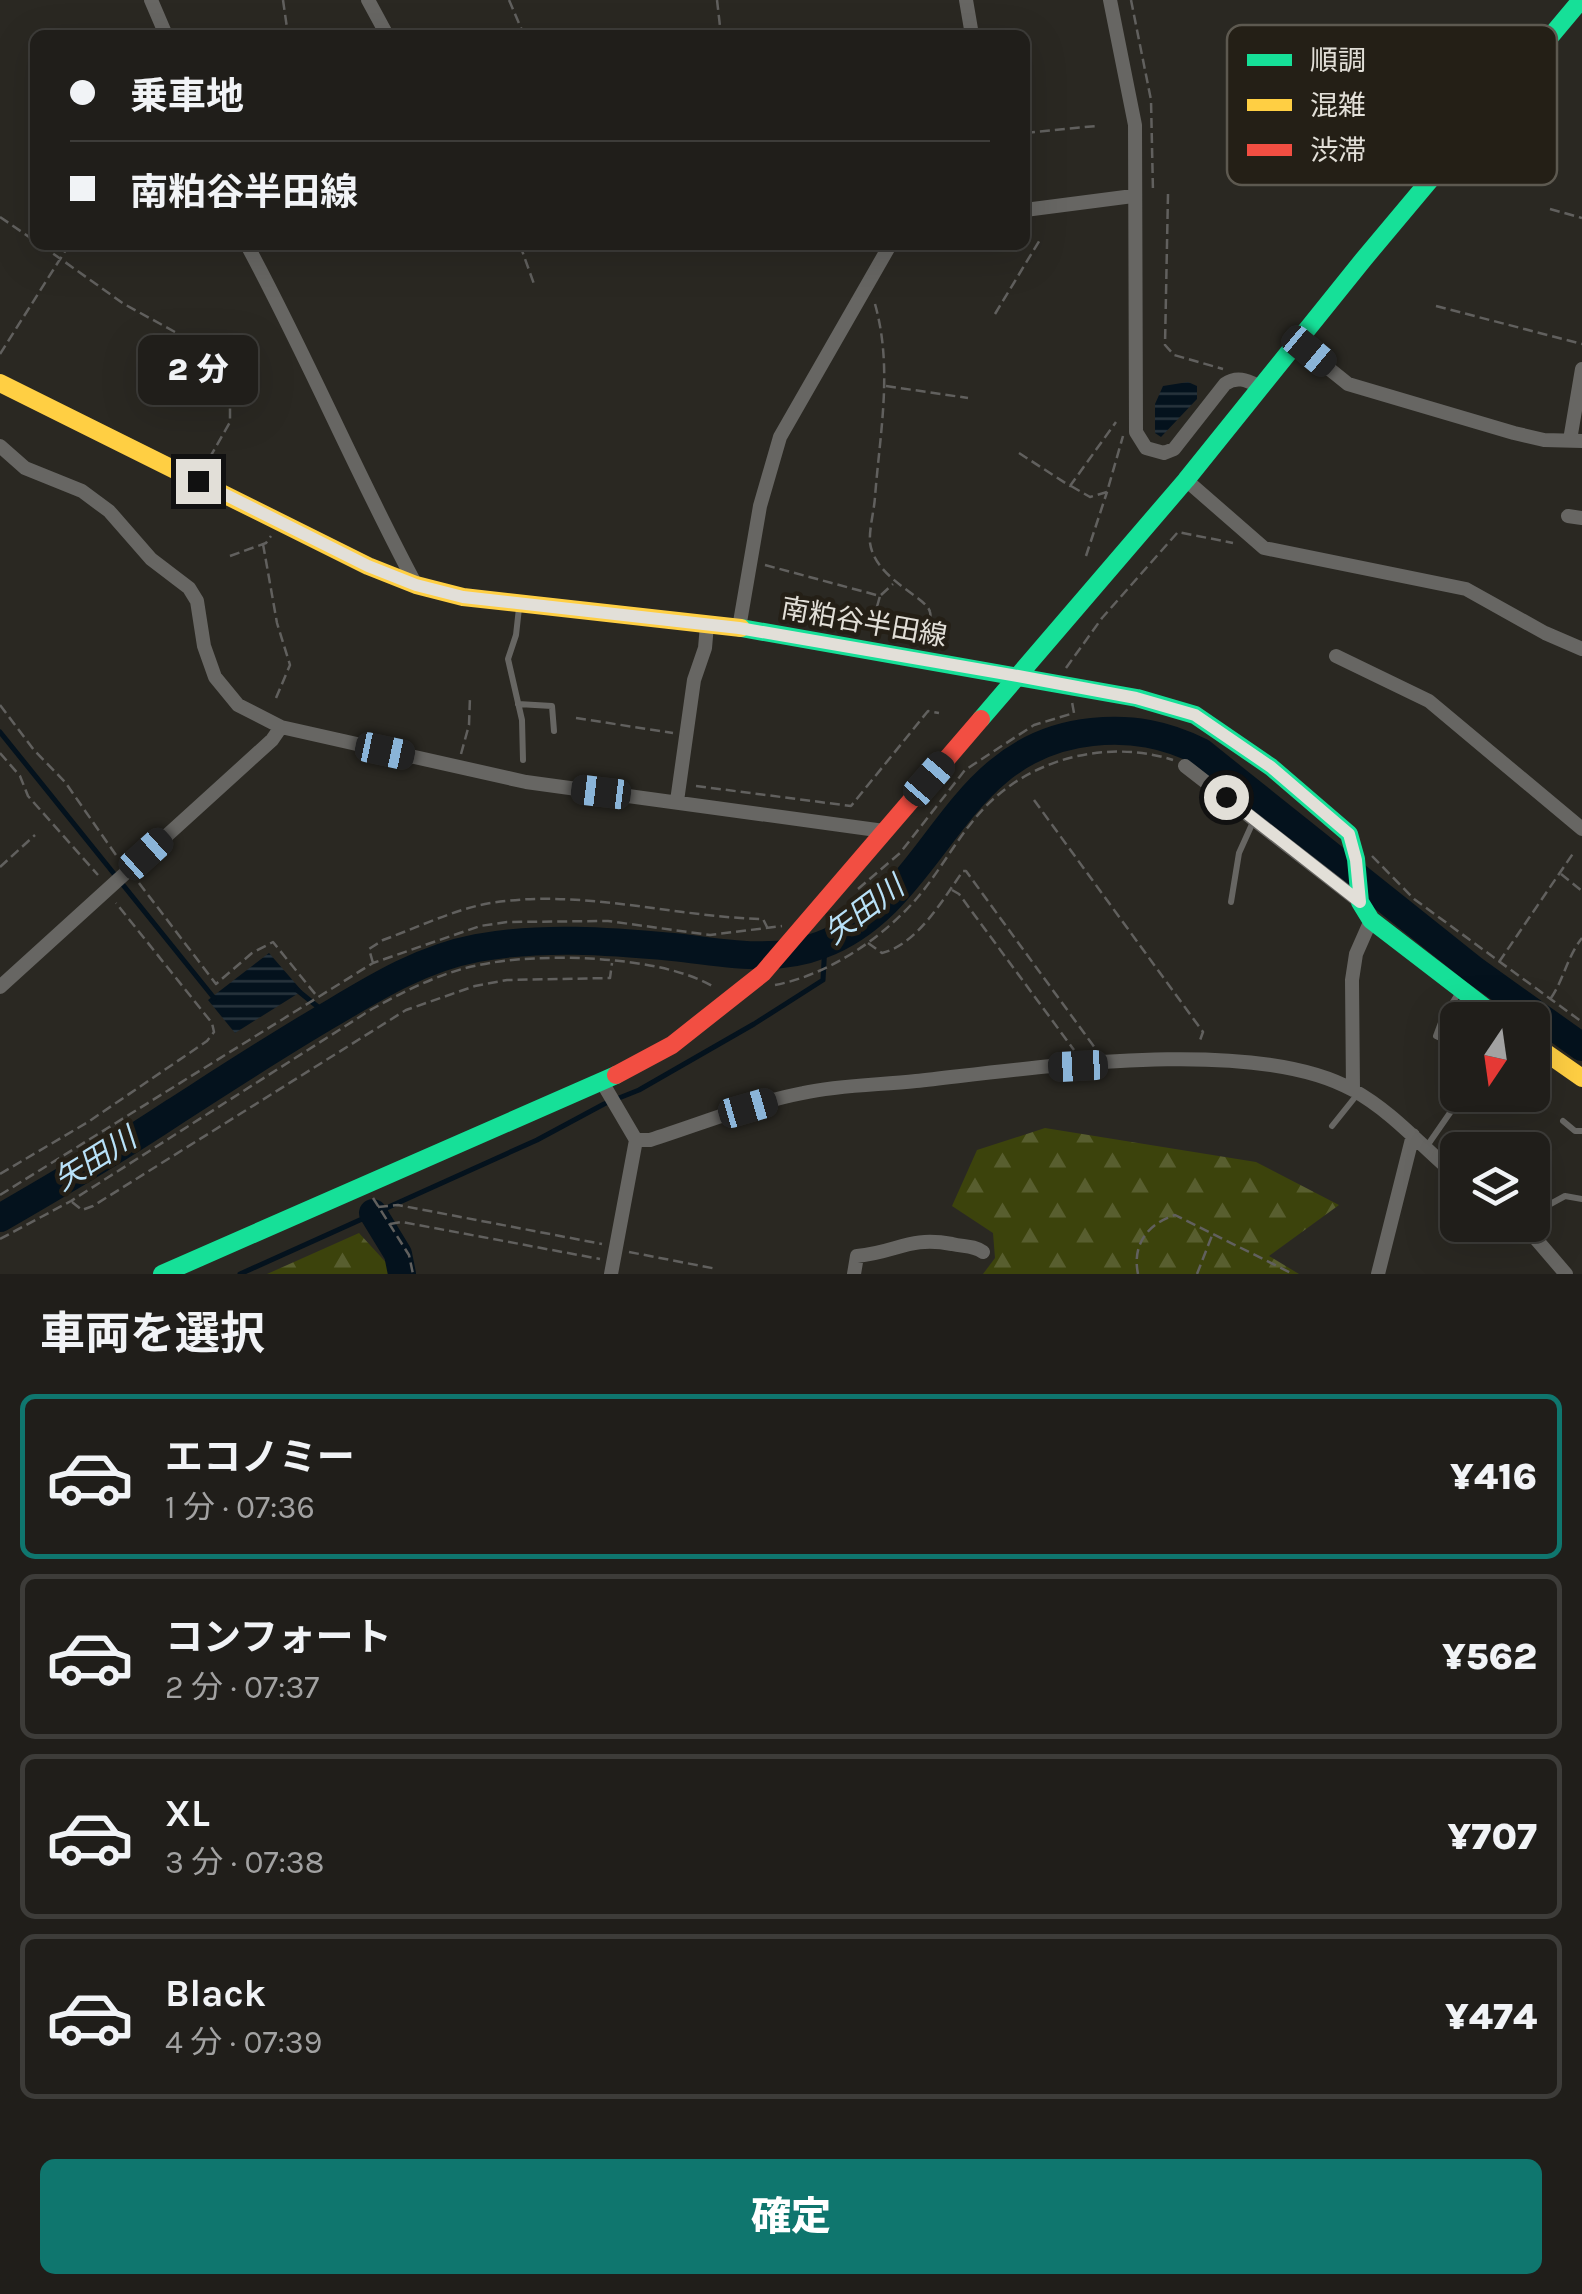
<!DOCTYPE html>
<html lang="ja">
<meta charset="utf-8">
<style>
:root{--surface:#201e1a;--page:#282723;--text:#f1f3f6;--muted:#a2a2a2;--line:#3d3c39;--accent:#0f766e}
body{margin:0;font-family:Karla,"Noto Sans JP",sans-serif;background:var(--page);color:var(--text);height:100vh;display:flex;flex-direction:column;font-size:38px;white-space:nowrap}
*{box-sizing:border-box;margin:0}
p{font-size:32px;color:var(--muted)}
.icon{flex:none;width:55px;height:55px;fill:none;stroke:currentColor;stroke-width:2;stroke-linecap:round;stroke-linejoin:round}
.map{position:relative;height:1274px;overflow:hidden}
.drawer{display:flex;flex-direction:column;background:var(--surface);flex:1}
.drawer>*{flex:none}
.guide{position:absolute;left:30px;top:30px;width:1000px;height:220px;border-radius:15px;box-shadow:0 10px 40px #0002,0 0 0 2px var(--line);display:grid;align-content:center;height:220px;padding:0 40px;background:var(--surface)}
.needle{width:65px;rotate:193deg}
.buttons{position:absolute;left:1440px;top:1002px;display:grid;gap:20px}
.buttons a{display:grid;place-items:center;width:110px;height:110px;border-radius:15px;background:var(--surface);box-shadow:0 10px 40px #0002,0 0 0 2px var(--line);font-size:50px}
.end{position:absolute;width:45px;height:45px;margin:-22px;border:12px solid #e2dfd8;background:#111;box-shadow:0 0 0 5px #111}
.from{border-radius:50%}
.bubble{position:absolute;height:70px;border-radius:15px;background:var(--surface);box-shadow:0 10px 40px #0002,0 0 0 2px var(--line);font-size:32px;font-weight:800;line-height:70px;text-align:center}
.car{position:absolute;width:30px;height:60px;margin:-30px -15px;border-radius:12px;box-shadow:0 0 8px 2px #0007;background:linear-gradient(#222 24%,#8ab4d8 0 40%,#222 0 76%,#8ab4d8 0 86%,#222 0)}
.guide b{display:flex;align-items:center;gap:35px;height:95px;font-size:38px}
.guide b+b{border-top:2px solid var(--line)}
.guide i{width:25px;height:25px;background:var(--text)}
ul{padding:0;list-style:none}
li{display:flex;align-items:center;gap:30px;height:165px;margin:0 20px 15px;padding:0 20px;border:5px solid var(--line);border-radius:15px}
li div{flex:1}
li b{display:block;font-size:38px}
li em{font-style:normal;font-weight:800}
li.current{border-color:var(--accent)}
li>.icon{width:90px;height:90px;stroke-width:1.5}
h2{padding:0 40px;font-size:45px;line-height:120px}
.action{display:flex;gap:20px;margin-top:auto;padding:20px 40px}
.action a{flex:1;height:115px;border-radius:15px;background:var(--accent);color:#fff;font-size:40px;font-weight:800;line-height:115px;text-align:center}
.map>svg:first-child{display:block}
</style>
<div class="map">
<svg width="1582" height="1274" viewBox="0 0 1582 1274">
<defs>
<pattern id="forest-firs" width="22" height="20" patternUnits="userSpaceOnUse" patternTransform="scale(2.5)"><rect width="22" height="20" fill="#3c430c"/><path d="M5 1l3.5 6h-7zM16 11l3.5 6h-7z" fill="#585e2f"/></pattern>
<pattern id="water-rules" width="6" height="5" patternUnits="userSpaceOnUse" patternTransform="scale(2.5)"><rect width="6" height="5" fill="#04121d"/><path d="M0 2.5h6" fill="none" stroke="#28343d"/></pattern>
</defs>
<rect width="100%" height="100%" fill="#2a2822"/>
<!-- forest -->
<path fill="url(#forest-firs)" d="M1045,1128L1256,1162L1339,1205L1269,1256L1299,1274H983L995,1258L993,1233L952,1206L977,1150Z
M359,1233L392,1269V1274H267Z"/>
<!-- water -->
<path fill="url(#water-rules)" d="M1188,382L1197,386V399L1161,437L1155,433V404L1163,386Z
M269,953L302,991L235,1033L208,1000Z"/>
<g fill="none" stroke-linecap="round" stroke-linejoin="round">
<!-- stream -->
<path stroke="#04121d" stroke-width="5" d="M0,732L214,998
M297,990L328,1015
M240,1274L537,1140L604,1104L639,1090L754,1024L823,980L825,944"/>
<!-- river -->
<path stroke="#04121d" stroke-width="28" d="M373,1213L398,1254L402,1274
M0,1218C59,1184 117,1150 174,1112C227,1078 279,1044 334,1012C379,985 424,958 477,948C542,936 608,941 673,947C723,952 772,964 821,945C937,902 950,746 1092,732C1132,728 1165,734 1201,752L1474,970L1582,1047"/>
<!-- path -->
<path stroke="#61605e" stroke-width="2.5" stroke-dasharray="10 5" stroke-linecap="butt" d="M283,0L288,35
M509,0L524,35
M717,0L721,35
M1131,0L1151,100L1153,192
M1025,133L1096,126
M1168,194L1165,345L1174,355L1223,369
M1550,209L1582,218
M0,217L35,241
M41,245L124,304L175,332L194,351L230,407V422L205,466
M520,245L534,284
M875,304C893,368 880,432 875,497C874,512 869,528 870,543C875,579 927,597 930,612C932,620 927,634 925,643
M1436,306L1582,344
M995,314L1041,238
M0,354L69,245
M886,386L968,398
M1019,453L1070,486L1116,422
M1071,486L1090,497L1107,492L1123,436
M263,544L277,623L290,665L276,698
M230,556L266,543L271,536
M1086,556L1107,492
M765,565L880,596L873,621
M881,595L893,584
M1066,668L1102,618L1178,532L1233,543
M0,705L34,750L65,782L118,858
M576,718L673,733
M0,753L20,776L28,796L98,875
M461,754L469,725L470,697
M696,786L851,806L928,711L939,713
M1034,800L1203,1032L1199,1043
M1372,856L1414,899L1582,1022
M0,867L35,835
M1561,874L1582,891
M139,883L216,984L252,953L273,942L316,995
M858,889L900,853L965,770L1034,725L1074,713L1072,702
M952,890L959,894L1074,1050
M868,943L882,953C918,944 943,899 963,871H966L1095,1048
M1499,962L1574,852
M373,963L369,949L383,940C416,928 451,911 485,904C578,887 671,917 763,919L767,927
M775,985C828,975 883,938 918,897C939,872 955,842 977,816C1024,760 1104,738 1173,760
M1551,998C1564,979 1567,957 1582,938
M0,1174L88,1122L207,1041L214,1032L212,1023L116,903
M0,1195L373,963L480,926L507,922L608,921L710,935L782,926
M373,1198L409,1255L413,1274
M72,1202L82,1210L93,1206L406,1010L475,986L507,980L610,978L612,963
M378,1207L398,1205L602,1244
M390,1224L402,1222L600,1259
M0,1239L71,1201L372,1009C405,991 442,972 479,965C539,952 661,955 714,987
M629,1252L717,1269
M1138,1274C1132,1245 1147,1224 1175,1215L1293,1274
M1197,1274L1213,1233"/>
<!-- lane -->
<path stroke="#676663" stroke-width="6" d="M519,608L516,635L508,659L522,720L523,760
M518,704L552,706L554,731
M1231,902L1239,853L1253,822
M1458,1046L1436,1036L1442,1020L1459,992
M1563,1121L1575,1131H1582
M1332,1126L1356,1096
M1427,1146L1454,1107
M1476,1150L1480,1144
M1532,1214L1565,1196L1582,1199"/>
<!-- street -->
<path stroke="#676663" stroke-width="14" d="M151,0L166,35
M368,0L387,35
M966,0L972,35
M1110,0L1135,125L1136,432L1146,448L1164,453L1174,449L1225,384C1238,375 1248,381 1261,387
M1025,210L1133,196
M247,245C307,356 356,473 416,585
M1297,343L1348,384L1514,433L1544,440L1582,441
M1570,440L1582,369
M0,446L25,468L82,491L109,511L151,559L189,588L197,601L204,646L215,677L238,705L281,727L526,782L884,831
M1186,480L1264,548L1466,589L1545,633L1582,649
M1568,516L1582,518
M739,628L760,506L780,437L890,245
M1336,656L1429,701L1582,829
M1185,766L1360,902
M677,801L694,680L705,648L707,625
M0,987L272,740L281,727
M602,1082L636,1140L611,1274
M1353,1090L1352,980L1356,954L1371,920
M636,1140H650C701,1124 751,1103 803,1093C839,1085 879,1085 916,1081C1028,1069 1254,1034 1353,1090C1393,1112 1423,1148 1458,1177
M1524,1225L1566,1274
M854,1274L857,1256C898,1252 909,1236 952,1244C964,1247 973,1245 983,1252
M1378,1274L1413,1135"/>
<!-- fast -->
<path stroke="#16e098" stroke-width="18" d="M741,628L1137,698L1195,715L1271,767L1349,834L1356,859L1360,902L1371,920L1501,1020
M981,719L1186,480L1363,260L1581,0
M162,1274L616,1075"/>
<!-- slow -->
<path stroke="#ffcf43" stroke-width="18" d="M0,383L368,566L416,585L463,597L741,628
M1532,1043L1582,1078"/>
<!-- jam -->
<path stroke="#f24e42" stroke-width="18" d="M616,1075L672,1045L763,973L981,719"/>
</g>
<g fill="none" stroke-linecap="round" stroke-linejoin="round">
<!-- route -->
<path stroke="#e2dfd8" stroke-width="12" d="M198,481L368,566L416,585L463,597L739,628L1018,676L1136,698L1195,715L1271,767L1349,834L1356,860L1360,902L1226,797"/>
</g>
<g text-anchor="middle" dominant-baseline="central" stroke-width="9" stroke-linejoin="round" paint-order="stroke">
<!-- street labels -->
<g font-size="28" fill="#e2dfd8" stroke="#241f16">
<text transform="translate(864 622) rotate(10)">南粕谷半田線</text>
</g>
<!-- water labels -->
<g font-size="30" font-style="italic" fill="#b8e1f8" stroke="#241f16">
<text transform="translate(864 910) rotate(-37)">矢田川</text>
<text transform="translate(95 1159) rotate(-32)">矢田川</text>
</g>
</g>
<!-- legend -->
<rect x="1227" y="25" width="330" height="160" rx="15" fill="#241f16" stroke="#5d5950" stroke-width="2.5"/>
<rect x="1247" y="54" width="45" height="12" fill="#16e098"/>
<rect x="1247" y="99" width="45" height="12" fill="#ffcf43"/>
<rect x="1247" y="144" width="45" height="12" fill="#f24e42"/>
<g font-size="28" fill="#e2dfd8">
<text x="1310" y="70">順調</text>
<text x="1310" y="115">混雑</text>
<text x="1310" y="160">渋滞</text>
</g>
</svg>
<div class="buttons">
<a><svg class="needle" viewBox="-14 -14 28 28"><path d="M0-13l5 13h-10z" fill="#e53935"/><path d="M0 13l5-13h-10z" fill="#a2a2a2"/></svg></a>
<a><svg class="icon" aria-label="layers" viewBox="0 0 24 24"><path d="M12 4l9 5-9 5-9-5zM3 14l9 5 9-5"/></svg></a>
</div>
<i class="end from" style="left:1226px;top:797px"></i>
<i class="end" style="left:198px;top:481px"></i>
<div class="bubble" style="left:138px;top:335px;width:120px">2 分</div>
<i class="car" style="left:1309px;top:351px;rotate:130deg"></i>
<i class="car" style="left:385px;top:751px;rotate:102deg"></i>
<i class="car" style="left:929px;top:779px;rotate:41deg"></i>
<i class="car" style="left:601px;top:792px;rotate:277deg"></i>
<i class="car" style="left:146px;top:854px;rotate:48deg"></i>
<i class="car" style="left:1078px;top:1066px;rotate:267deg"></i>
<i class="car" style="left:748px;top:1108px;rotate:74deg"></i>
<div class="guide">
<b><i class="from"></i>乗車地</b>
<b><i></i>南粕谷半田線</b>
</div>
</div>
<section class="drawer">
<h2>車両を選択</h2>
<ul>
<li class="current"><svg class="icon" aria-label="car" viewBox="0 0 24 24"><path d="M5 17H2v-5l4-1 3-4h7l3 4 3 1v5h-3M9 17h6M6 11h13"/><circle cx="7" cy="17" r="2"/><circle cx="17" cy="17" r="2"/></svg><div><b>エコノミー</b><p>1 分 · 07:36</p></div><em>¥416</em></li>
<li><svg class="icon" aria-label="car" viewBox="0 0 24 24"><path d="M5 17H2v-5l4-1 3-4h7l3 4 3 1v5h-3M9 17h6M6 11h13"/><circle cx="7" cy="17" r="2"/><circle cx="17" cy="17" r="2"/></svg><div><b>コンフォート</b><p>2 分 · 07:37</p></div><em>¥562</em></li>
<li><svg class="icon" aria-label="car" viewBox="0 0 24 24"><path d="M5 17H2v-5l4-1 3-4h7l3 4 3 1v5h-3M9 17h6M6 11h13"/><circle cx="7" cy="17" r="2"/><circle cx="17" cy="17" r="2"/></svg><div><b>XL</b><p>3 分 · 07:38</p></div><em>¥707</em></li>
<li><svg class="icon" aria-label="car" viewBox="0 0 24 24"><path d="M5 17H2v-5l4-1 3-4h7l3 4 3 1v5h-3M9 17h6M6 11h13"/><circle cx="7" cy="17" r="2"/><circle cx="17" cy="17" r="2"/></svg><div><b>Black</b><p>4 分 · 07:39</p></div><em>¥474</em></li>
</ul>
<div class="action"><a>確定</a></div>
</section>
